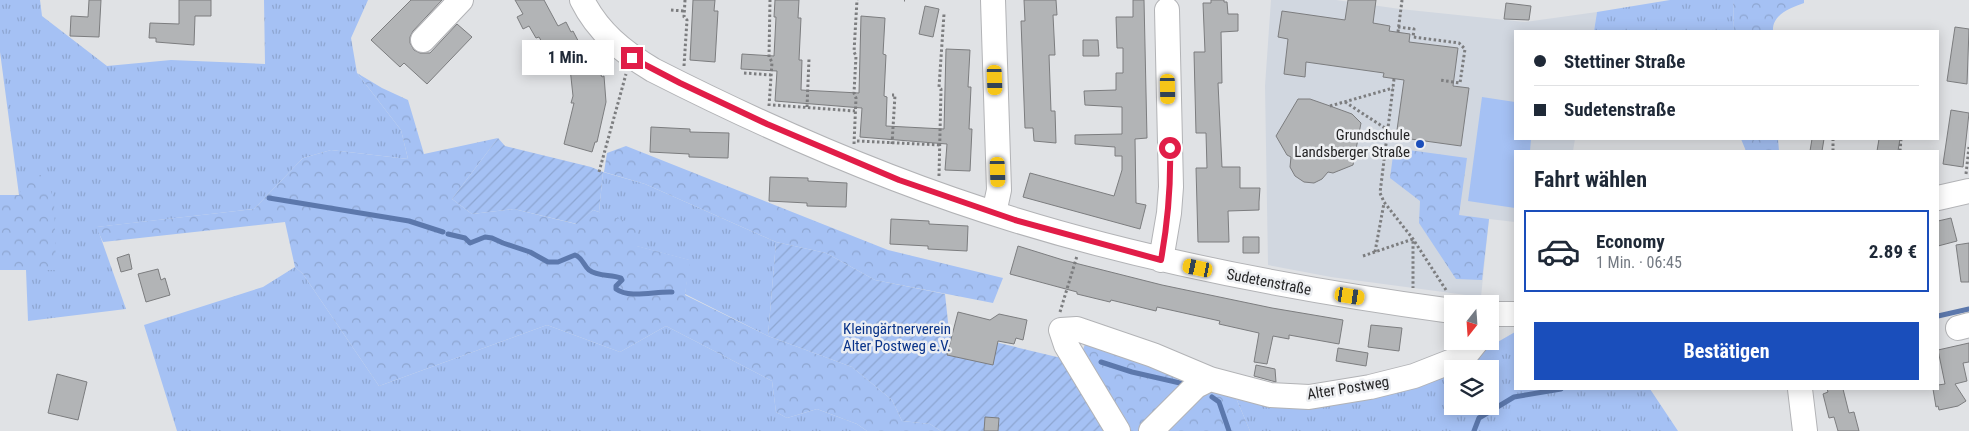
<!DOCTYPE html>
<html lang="de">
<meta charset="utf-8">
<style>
:root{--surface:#fff;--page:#f6f6f7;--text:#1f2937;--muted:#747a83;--line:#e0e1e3;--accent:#1a4ebb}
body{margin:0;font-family:"Roboto Condensed",sans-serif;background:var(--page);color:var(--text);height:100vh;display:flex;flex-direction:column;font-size:19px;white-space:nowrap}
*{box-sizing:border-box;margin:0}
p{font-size:16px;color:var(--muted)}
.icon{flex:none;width:28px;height:28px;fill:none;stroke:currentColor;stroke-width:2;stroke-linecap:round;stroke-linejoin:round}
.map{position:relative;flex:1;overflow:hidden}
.details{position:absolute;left:1514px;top:150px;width:425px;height:240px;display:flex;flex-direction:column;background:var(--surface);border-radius:0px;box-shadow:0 2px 12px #0003}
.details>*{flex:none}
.guide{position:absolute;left:1514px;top:30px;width:425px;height:110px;border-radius:0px;box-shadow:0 2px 12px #0003;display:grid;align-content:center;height:110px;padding:0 20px;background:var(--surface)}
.needle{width:32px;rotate:197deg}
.buttons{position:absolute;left:1444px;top:295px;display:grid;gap:10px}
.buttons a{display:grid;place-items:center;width:55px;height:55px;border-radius:0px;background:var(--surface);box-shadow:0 2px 12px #0003;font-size:25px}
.end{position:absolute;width:22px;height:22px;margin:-11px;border:6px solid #e11d48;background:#fff;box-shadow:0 0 0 2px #fff}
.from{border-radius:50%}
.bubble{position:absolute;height:35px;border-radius:0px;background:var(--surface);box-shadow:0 2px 12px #0003;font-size:16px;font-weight:700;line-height:35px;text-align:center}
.car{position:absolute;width:15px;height:30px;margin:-15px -8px;border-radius:6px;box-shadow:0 0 4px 1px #0007;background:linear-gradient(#f5c518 24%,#345 0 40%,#f5c518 0 76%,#345 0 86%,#f5c518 0)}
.guide b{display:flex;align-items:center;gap:18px;height:48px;font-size:19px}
.guide b+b{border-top:1px solid var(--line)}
.guide i{width:12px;height:12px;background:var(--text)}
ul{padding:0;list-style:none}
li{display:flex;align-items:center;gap:15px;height:82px;margin:0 10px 8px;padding:0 10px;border:2px solid transparent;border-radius:0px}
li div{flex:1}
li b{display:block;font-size:19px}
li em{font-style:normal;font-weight:700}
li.active{border-color:var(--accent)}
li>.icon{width:45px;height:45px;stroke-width:1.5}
h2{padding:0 20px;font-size:22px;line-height:60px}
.button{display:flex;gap:10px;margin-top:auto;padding:10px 20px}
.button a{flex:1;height:58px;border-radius:0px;background:var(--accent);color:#fff;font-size:20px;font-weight:700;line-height:58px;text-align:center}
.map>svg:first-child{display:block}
</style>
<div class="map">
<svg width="1969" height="431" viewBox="0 0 1969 431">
<defs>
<pattern id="grass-tufts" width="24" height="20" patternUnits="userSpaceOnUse" patternTransform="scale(1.25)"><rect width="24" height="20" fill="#a5c1f4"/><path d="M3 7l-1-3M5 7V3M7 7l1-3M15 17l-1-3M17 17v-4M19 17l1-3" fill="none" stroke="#8ea6d1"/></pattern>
<pattern id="forest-crowns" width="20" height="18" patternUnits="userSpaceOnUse" patternTransform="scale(1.25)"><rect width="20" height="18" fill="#a5c1f4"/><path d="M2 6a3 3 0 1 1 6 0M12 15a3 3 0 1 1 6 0" fill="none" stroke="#8ea6d1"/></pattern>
<pattern id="garden-furrows" width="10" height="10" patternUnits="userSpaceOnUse" patternTransform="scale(1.25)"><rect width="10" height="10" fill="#a5c1f4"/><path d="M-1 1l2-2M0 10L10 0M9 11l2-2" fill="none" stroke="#8ea6d1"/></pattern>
</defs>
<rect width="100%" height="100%" fill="#e0e2e5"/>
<!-- built -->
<path fill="#d1d7e0" d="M1271,0H1336L1400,9L1525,22L1597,12L1594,31H1515V139H1575L1573,151H1515V222L1489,219L1481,297L1331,277L1268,265L1265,86Z"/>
<!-- grass -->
<path fill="url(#grass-tufts)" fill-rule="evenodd" d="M0,0H40L42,16L107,66L171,60L265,64L264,0H368L351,38L357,73L401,130L408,159L331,150L303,158L254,209L97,227L126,309L28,321L26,270H56L19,195L0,52Z
M1670,0H1733L1734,31H1594L1597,12Z
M603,172L645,184L776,242L768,336L685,294L689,260L636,246L599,212Z
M295,267L303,274L379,386L547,325L620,352L666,326L772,381L776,412L787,418L817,409L857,424L867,431H177L144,325L263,287Z
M1515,332V389H1650L1678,431H1250L1236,398L1463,362ZM1452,369H1490V406H1452Z"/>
<!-- forest -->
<path fill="url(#forest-crowns)" d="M1733,0H1804V3C1791,8 1772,14 1773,31H1734Z
M357,73L382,88L408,100L424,154L498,138L452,199L472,214L514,209L576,224L593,210L637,225V246L690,260L685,295L768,336L852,367L892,400L902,421L930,424L941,431H867L857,424L817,409L787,418L776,412L772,381L666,326L620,352L547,325L379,386L303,274L295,267L285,222L103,242L96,227L254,209L303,158L331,150L408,159L401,130Z
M1741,139H1778L1779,151H1746Z
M626,146L888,250L1003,278L993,303L875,280L826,253L776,242L645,184L604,172L607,153Z
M1394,148L1467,158L1459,215L1489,219L1482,280L1456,279L1419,223L1420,201L1390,178Z
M28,175H45L54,200L56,270H0V195H19Z
M1092,326L1236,398L1250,431H1121L1079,360Z"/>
<!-- garden -->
<path fill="url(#garden-furrows)" d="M498,138L505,146L591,167L603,172L599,212L593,210L577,224L514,209L472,214L452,199Z
M776,242L826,253L875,280L945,294L949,331L1057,357H1068L1109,431H941L930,424L902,421L892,400L852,367L768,336Z"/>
<!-- pitch -->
<path fill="#a5c1f4" d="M1482,97L1515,102V139H1531L1530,151H1515V208L1468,201Z"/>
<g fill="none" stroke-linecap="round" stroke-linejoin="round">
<!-- stream -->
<path stroke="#5c78ac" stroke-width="5" d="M269,198L409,221L443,232
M448,234L465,238L470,243L485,237L492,238L503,243L530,252L548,262H558L575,255C583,258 583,265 589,270C598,277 611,274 621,278L622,280L616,286V289C630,299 655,291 672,292
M1938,316L1969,309
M1101,362L1132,372L1180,383
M1212,397L1219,402L1229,431
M1474,431L1479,418L1514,397L1561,389"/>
</g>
<!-- building -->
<path fill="#b2b4b6" stroke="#7c7d7f" d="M89,0H101L99,37L70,36L71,16L88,17Z
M179,0H211V16H195L194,45L156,42V38H149L150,23L179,24Z
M411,0H442L413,31L410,37V43L414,50L420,53H430L457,24L472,37L427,84L404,63L400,67L371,40Z
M515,0H544L558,26L566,22L571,32L573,31L587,58L591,56L602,77L604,76L606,102L597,142H595L592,152L564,144L574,103H571L573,96L570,68L560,74L539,37L536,38L529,26L523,29L517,17L523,14Z
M693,0H715L714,11H718L715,62L690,60Z
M775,0H799L798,18H801L799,60H802L801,90L859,93L861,16L885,18L883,54L886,55L884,96L887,97L886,126L944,129L946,49L970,50L968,87H971L969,129H972L970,171L945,170L947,144L860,137L862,108L775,101L777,71L741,69L742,54L774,56L776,17H774Z
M1024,0H1056L1057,15H1053L1055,55H1049L1051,111H1055L1056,143L1034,141L1033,128H1025L1021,21H1025Z
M1133,0H1144L1147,138L1135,139L1136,203L1146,205L1140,229L1023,197L1030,173L1114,196L1122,170V156H1115V147L1075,144V135L1122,134V107L1085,105L1084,91L1116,90V73H1123V48H1117L1116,17H1133Z
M1211,0H1224V2H1227L1228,14H1238V31L1221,32L1222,83H1218L1222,167H1240V188H1260L1259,202V210L1228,211L1229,242H1198L1196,168H1207L1206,133H1196L1194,52H1205L1203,3H1211Z
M1348,0H1376L1373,23L1390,26L1389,31L1410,34L1409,42L1458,48L1453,86L1469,88L1461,146L1396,137L1404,80L1383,77L1384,73L1306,62L1305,77L1284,74L1288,39L1278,37L1282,11L1345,20Z
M1506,3L1531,6L1529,20L1504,19Z
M925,6L939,9L933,37L919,34Z
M1955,27L1969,29L1967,84L1947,81Z
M1083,40H1098L1099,56H1083Z
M1298,99H1310L1330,106L1352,114L1361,123L1353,165L1333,173L1328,172L1322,179L1314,183L1304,182L1295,176L1290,167L1291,157L1287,155L1276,136Z
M1951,110L1969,113L1963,167L1943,164Z
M651,127L690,129V132L729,133L728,158L689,157V154L650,152Z
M1812,139H1824L1822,151H1810Z
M1879,139H1900L1898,151H1877Z
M770,177L808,178V181L847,183L846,207L807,206V203L769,201Z
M1951,218L1957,241L1938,246V221Z
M891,219L929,221V224L968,226L967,251L928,249V246L890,244Z
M1243,237H1259V253H1243Z
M1969,243V282H1961L1956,245Z
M1018,246L1063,260L1162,285L1272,308L1343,320L1339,344L1289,335V339L1273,336L1267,364L1254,362L1259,333L1219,324L1220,321L1157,307L1156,311L1111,300L1110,302L1077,294V292L1010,274Z
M129,254L132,269L121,272L117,258Z
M158,269L161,280L165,278L170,295L146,302L138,274Z
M958,312L990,320L999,314L1027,320L1023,340L1016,338L1014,344L998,341L993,365L947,355Z
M1371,325L1402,328L1399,351L1368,347Z
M1969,343V362L1963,363L1967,381L1955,384L1966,401L1958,406L1939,410L1938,406L1936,407L1933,389H1938V385L1945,384L1938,350Z
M1338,348L1368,353L1366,366L1336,361Z
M1256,365L1275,369L1276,382L1254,376Z
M57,374L87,382L78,420L48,413Z
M1827,389H1843L1849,413L1854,412L1859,431H1838L1834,417L1829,418L1823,394L1828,392Z
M985,417L999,418L998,431H984Z"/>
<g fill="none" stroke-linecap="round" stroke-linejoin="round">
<!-- minor casing -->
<g stroke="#b2b3b6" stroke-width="26">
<path id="minor" d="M582,0C598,32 623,52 653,70C769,129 890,182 1015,220C1158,264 1305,291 1452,311
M993,0L999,190L994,213
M423,40L461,0
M1938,198L1969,191
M1161,260L1169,213L1171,187L1167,10
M1490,314H1515
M1958,328L1969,325
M1800,389L1805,431
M1118,431L1066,345L1061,330L1077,329L1153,355L1210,379L1270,395L1309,397L1370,387L1414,376L1465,356L1477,341
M1151,431L1196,386L1210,379"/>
</g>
<!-- path -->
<path stroke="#7c7d7f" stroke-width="3" stroke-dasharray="2.5 2.5" stroke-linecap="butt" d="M904,0H905
M671,10L684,11
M1398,27L1414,29L1413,37L1459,43L1465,49L1460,83L1440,80
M1398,32L1402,0
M684,66L687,20L684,17L685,0
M744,73L771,75
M1394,79L1380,193L1384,202L1413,239L1446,290
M1345,102L1388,130
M773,105L855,111
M769,106L772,62L769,57L770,0
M1330,106L1393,88
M807,107L809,59
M857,141L940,145
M854,144L856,98L854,93L856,56L854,52L857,0
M892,144L895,95H892
M1833,151V139
M1900,151L1901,139
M599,172L626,74
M1966,174L1969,147
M939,176L941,89L939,87L944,14
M1375,252L1384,203
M1363,256L1413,239V288
M1060,312L1077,256"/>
<!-- minor -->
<use href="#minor" stroke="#fff" stroke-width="24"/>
</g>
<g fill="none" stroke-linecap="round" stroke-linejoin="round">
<!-- route -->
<path stroke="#e11d48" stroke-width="6" d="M632,58L680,83L767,124L899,180L1015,220L1161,260C1168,221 1171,187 1170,148"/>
</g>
<!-- markers -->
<circle fill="#1a4ebb" stroke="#edeff2" stroke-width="2" cx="1420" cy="144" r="5"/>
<g text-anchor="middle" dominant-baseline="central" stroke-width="5" stroke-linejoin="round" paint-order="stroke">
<!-- poi labels -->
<g font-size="15" fill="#252526" stroke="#edeff2" text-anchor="end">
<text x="1410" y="135">Grundschule<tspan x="1410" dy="17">Landsberger Straße</tspan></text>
</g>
<!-- street labels -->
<g font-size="15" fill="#252526" stroke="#edeff2">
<text transform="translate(1269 282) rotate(11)">Sudetenstraße</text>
<text transform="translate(1348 388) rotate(-9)">Alter Postweg</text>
</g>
<!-- park labels -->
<g font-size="15" fill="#093389" stroke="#edeff2">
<text x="897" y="329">Kleingärtnerverein<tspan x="897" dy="17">Alter Postweg e.V.</tspan></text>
</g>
</g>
</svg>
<div class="buttons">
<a><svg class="needle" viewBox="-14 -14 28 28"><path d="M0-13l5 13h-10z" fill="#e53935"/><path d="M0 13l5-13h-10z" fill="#747a83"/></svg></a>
<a><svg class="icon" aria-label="layers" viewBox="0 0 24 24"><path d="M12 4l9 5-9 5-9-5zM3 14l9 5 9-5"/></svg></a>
</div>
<i class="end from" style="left:1170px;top:148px"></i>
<i class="end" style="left:632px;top:58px"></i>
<div class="bubble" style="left:522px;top:40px;width:92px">1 Min.</div>
<i class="car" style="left:995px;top:80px;rotate:178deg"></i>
<i class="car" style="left:1168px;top:89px;rotate:179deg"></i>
<i class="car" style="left:998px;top:172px;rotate:178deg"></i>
<i class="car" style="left:1198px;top:268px;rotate:282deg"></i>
<i class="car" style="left:1350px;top:296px;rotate:99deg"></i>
<div class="guide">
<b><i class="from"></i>Stettiner Straße</b>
<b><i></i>Sudetenstraße</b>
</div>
<section class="details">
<h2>Fahrt wählen</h2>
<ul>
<li class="active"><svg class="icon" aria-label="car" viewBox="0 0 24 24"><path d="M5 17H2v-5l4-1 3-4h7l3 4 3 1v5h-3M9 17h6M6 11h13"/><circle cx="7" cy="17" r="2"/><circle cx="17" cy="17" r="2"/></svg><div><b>Economy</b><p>1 Min. · 06:45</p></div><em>2.89 €</em></li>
</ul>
<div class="button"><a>Bestätigen</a></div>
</section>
</div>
